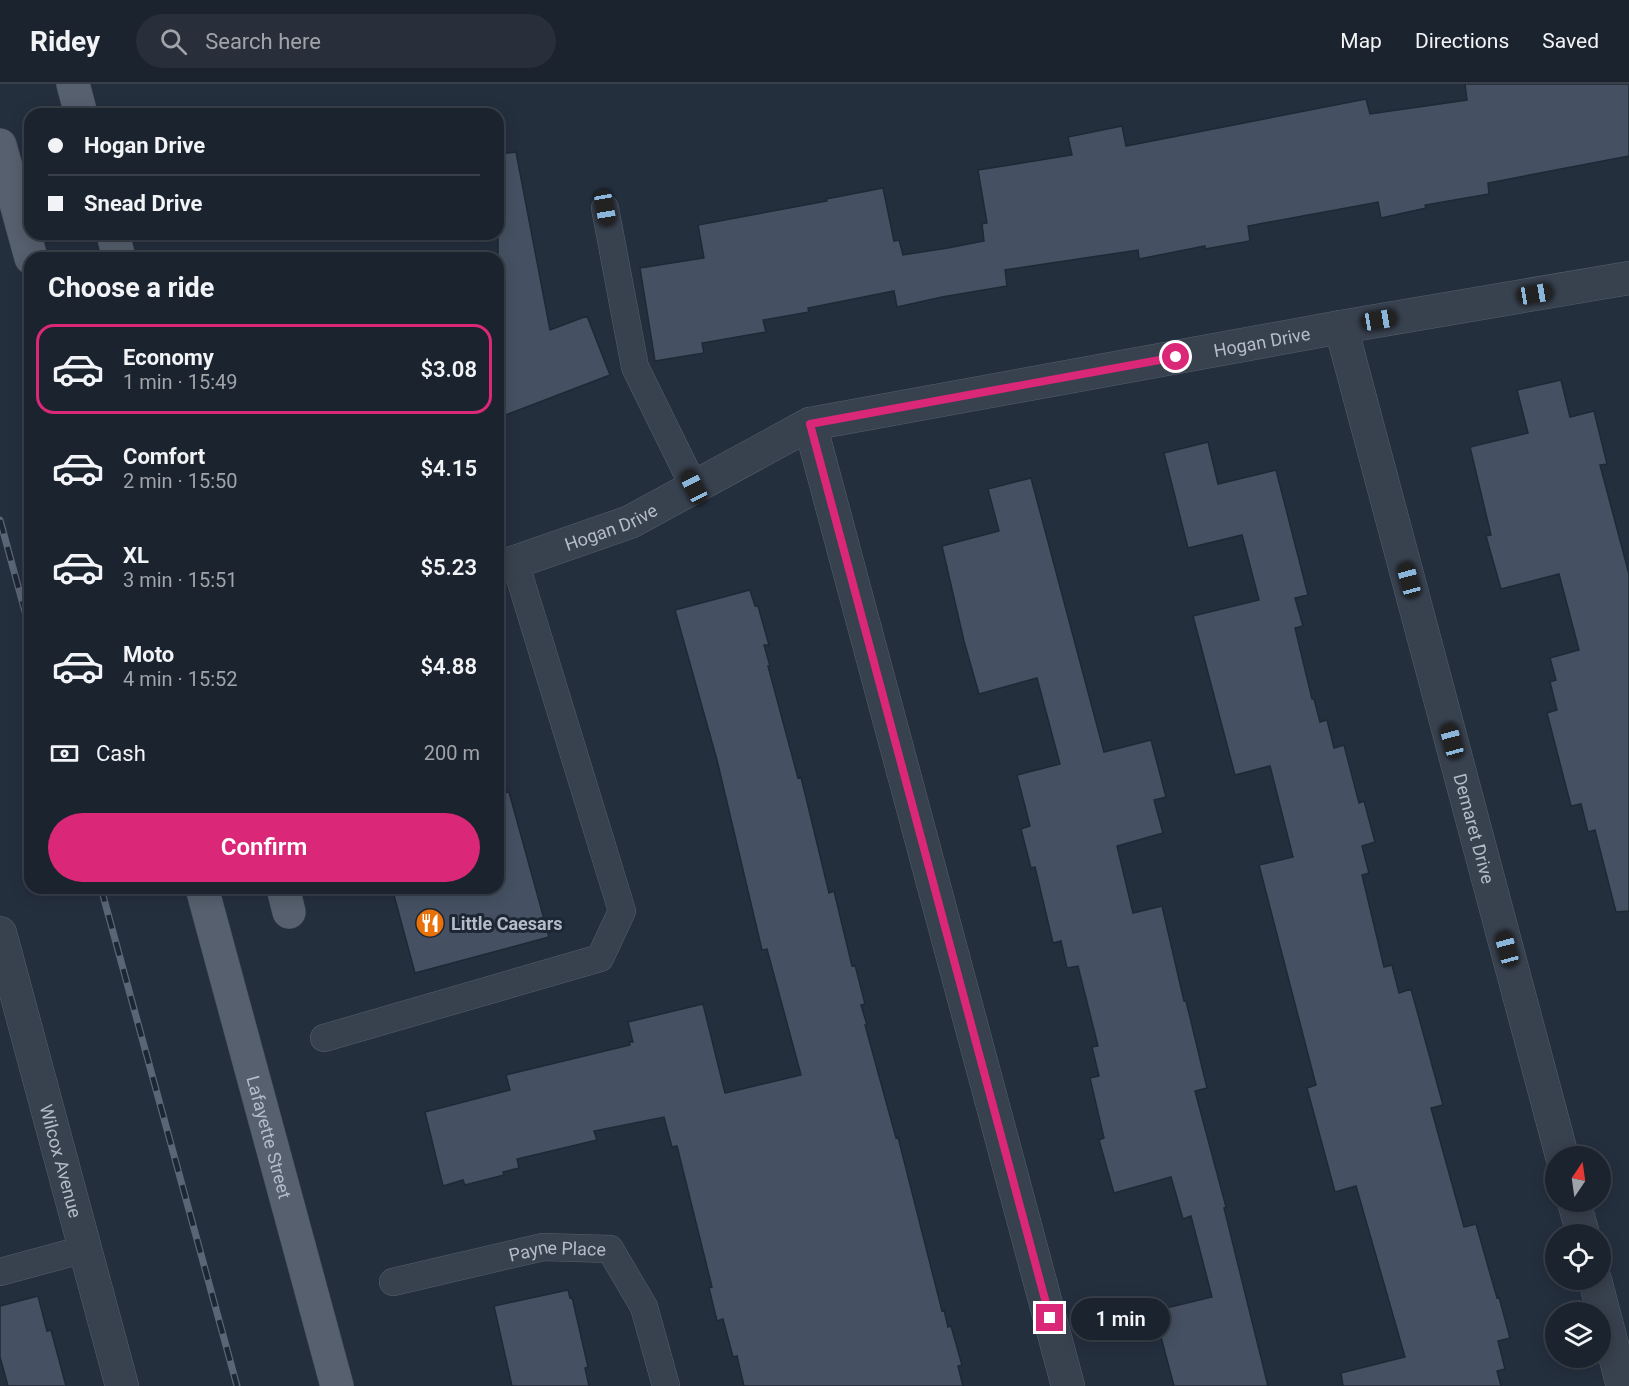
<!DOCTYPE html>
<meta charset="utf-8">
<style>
:root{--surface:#1b232e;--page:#282f3a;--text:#f1f3f6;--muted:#a0a4aa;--line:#39404a;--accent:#db2777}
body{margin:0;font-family:Roboto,sans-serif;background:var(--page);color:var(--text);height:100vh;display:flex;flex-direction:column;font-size:22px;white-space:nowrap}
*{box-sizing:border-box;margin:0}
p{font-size:20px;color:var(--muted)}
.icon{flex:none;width:33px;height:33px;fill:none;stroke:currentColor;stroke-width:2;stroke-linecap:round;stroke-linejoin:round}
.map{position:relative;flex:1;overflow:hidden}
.panel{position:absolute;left:24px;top:168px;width:480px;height:642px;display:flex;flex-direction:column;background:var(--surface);border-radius:18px;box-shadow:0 3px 15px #0003,0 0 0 2px var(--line)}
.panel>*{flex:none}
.banner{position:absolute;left:24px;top:24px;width:480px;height:132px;border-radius:18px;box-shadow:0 3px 15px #0003,0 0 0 2px var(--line);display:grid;align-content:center;height:132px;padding:0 24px;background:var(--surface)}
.needle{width:39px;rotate:13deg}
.controls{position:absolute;left:1545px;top:1062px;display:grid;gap:12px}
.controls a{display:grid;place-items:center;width:66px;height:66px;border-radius:50%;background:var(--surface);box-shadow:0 3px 15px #0003,0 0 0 2px var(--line);font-size:30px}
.end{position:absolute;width:27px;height:27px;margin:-14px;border:8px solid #db2777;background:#fff;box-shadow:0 0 0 3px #fff}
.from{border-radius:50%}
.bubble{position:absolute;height:42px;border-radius:21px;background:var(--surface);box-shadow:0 3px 15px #0003,0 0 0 2px var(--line);font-size:20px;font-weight:600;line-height:42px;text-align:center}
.car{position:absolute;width:18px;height:36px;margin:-18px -9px;border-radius:8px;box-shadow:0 0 4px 2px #0007;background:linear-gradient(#222 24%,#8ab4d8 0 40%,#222 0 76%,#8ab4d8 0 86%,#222 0)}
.banner b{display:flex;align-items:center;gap:21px;height:57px;font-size:22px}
.banner b+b{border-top:2px solid var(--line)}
.banner i{width:15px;height:15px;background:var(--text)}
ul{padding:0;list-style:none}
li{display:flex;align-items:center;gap:18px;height:90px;margin:0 12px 9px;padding:0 12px;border:3px solid transparent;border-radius:18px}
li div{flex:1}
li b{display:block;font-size:22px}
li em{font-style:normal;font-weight:600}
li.active{border-color:var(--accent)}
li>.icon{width:54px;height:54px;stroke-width:1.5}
h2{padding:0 24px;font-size:27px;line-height:72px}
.pay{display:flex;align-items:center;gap:15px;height:66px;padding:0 24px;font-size:22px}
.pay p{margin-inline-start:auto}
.primary-button{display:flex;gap:12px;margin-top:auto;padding:12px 24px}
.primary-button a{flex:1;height:69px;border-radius:36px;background:var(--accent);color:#fff;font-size:24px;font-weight:600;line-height:69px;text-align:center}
header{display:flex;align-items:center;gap:36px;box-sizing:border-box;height:84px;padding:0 30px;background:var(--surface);border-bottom:2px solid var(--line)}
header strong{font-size:28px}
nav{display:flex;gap:33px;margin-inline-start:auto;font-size:21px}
.search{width:420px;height:54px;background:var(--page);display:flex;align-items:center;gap:15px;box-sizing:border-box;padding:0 21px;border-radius:33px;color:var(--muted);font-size:22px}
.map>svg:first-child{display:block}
</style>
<header>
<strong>Ridey</strong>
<div class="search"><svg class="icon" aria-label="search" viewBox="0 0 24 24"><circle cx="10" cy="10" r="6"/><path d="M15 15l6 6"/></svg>Search here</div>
<nav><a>Map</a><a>Directions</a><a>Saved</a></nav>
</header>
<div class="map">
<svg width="1629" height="1302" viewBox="0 0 1629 1302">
<rect width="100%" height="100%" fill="#242f3e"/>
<!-- building -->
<path fill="#455162" stroke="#1f2835" stroke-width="1.5" d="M1465,0H1629V72L1488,99L1489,110L1425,121L1426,124L1381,134L1378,118L1248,142L1250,157L1205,165V162L1139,175L1138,166L1005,186L1007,202L942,213L897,223L894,207L808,224L809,228L763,236L766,248L702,259L704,269L655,277L640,184L704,174L698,141L827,117L826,115L883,104L894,157L899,156L903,171L948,164L984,157L982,140L987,139L978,86L1072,71L1068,53L1122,42L1126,62L1366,15L1370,30L1467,16Z
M516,68L550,246L587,232L610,291L498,334V70Z
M1561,296L1570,333L1594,327L1607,380L1600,381L1629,490V827L1616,828L1595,746L1588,748L1581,720L1571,722L1547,629L1557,626L1550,598L1556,596L1550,574L1579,566L1559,490L1501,505L1486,452L1491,451L1470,363L1528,349L1517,306Z
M1208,358L1218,400L1276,386L1308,511L1295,514L1303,542L1295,544L1312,615H1314L1320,638L1327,636L1334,664L1344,661L1359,719L1364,717L1375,758L1362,762L1369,789L1362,791L1384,883L1392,881L1399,909L1411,905L1443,1021L1431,1024L1464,1143L1476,1140L1497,1214L1499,1213L1510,1254L1498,1257L1505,1285L1497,1287L1501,1302H1343L1341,1289L1405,1273L1356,1102L1335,1108L1307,1004L1316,1001L1259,781L1293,773L1270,682L1235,691L1193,532L1259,516L1242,451L1188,464L1164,369Z
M1031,394L1104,668L1151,656L1166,713L1154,716L1163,749L1117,762L1133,829L1162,822L1184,917H1186L1207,1004L1195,1007L1226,1123L1224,1124L1268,1302H1174L1154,1227L1212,1213L1191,1132L1183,1135L1171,1093L1114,1109L1099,1056L1104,1054L1090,994L1099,992L1092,963L1098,962L1078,882L1067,884L1061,857L1053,859L1035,783L1031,784L1021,745L1030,742L1017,691L1060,680L1037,594L979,610L964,557L942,462L999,447L988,405Z
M750,506L755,522H758L769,561H764L770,582H768L798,694L801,693L829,809L834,807L852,882L855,881L865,920L861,921L867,941H865L896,1054L898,1053L942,1227L944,1226L948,1243L951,1242L962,1281L958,1282L963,1302H744L737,1272L733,1273L723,1235L717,1237L709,1204L712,1203L677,1062L672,1063L664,1033L594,1047L597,1056L517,1075L519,1084L503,1088L504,1091L465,1101L463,1096L443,1102L425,1028L510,1006L506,991L630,961L629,958H633L628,938L703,920L725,1009L801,991L767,865L762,866L717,676L675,526Z
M509,708L549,853L415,889L392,804H498V710Z
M568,1206L570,1214L572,1213L588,1283L585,1284L589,1302H512L494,1222Z
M38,1212L47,1247L51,1246L66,1302H8L0,1273V1222Z"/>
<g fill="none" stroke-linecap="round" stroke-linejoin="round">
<!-- lane casing -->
<g stroke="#565f6c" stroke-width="28">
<g id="lane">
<path d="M605,124L635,283L694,403"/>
<path d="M324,954L600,874L622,827L515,478"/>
<path d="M0,1188L85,1165"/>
<path id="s1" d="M393,1198L543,1163L610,1165L644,1223L666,1302"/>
</g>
</g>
<!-- street casing -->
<g stroke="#565f6c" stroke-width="34">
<g id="street">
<path id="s2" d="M1341,243L1562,1072"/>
<path d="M810,340L1068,1302"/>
<path id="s3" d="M498,484L630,438L810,340L1341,243L1629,194"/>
<path id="s4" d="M0,849L122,1302"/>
<path d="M1574,1118L1583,1150"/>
<path d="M1595,1196L1623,1302"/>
</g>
</g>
<!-- primary casing -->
<g stroke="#414a57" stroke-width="34">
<g id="primary">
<path d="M73,0L81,30"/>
<path d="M0,61L31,174"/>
<path d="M113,150L119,174"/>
<path id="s5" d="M202,804L337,1302"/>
<path d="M283,804L289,828"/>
</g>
</g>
<!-- lane -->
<use href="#lane" stroke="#38414e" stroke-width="27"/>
<!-- street -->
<use href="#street" stroke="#38414e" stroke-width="33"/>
<!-- primary -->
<use href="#primary" stroke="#56606e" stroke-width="33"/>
<!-- rail casing -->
<g stroke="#5a6575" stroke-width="7">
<path id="rail" d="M0,436L30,546
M101,804L237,1302"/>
</g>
<!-- rail -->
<use href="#rail" stroke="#1d2633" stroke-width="4.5" stroke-dasharray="14" stroke-linecap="butt"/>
</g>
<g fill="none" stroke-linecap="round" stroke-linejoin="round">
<!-- route -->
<path stroke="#db2777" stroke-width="8" d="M1050,1234L810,340L1176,273"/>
</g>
<!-- icons -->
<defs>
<g id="restaurant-disc" transform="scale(1.5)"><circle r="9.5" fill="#e8710a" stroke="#1d2633"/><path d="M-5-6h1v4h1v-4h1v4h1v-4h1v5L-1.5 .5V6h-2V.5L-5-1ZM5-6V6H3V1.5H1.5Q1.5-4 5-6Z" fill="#fff"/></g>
</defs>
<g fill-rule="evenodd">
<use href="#restaurant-disc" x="430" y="839"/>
</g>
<g text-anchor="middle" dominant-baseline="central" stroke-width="6" stroke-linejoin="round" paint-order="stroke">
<!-- street labels -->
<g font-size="18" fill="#b4bcc9" stroke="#1d2633">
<text stroke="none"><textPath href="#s3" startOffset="804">Hogan Drive</textPath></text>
<text stroke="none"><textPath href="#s3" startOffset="120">Hogan Drive</textPath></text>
<text stroke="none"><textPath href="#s2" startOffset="519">Demaret Drive</textPath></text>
<text stroke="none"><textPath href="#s5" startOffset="258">Lafayette Street</textPath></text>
<text stroke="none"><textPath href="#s4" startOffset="236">Wilcox Avenue</textPath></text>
<text stroke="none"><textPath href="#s1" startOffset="168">Payne Place</textPath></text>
</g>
<!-- poi labels -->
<g font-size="18" font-weight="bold" fill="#b4bcc9" stroke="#1d2633" text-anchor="start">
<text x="451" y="839">Little Caesars</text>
</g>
</g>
</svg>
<div class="controls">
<a><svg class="needle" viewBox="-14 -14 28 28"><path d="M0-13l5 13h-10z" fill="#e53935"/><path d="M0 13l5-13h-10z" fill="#a0a4aa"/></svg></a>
<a><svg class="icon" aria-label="locate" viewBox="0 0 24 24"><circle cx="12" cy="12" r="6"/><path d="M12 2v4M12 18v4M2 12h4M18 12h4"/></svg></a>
<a><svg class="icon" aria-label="layers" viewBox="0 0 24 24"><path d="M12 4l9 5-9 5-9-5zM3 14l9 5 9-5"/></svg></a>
</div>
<i class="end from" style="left:1176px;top:273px"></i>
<i class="end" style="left:1050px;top:1234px"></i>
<div class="bubble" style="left:1071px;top:1214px;width:99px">1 min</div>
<i class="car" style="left:605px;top:124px;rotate:170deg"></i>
<i class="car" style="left:1535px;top:210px;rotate:81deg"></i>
<i class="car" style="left:1379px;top:236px;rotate:81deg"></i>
<i class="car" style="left:694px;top:403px;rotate:333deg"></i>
<i class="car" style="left:1409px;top:496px;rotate:345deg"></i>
<i class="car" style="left:1452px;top:657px;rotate:345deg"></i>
<i class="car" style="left:1507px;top:865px;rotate:345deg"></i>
<div class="banner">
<b><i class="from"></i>Hogan Drive</b>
<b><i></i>Snead Drive</b>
</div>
<section class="panel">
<h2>Choose a ride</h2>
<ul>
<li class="active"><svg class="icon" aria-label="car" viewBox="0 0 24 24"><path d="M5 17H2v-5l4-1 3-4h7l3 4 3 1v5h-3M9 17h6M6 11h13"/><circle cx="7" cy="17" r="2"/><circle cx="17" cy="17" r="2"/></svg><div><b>Economy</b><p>1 min · 15:49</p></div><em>$3.08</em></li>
<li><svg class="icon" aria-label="car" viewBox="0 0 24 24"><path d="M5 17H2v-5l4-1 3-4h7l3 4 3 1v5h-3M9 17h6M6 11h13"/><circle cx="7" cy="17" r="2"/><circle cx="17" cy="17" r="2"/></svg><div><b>Comfort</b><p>2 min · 15:50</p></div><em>$4.15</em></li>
<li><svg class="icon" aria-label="car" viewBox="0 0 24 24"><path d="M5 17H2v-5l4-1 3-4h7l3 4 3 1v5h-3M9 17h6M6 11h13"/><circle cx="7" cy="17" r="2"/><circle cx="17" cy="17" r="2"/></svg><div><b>XL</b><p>3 min · 15:51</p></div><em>$5.23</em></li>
<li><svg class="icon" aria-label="car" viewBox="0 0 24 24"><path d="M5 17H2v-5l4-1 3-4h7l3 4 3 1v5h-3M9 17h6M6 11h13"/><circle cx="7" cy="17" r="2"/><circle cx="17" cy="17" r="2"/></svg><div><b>Moto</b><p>4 min · 15:52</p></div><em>$4.88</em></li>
</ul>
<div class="pay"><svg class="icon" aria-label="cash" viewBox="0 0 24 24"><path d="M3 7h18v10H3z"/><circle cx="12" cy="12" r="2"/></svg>Cash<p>200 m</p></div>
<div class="primary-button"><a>Confirm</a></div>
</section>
</div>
